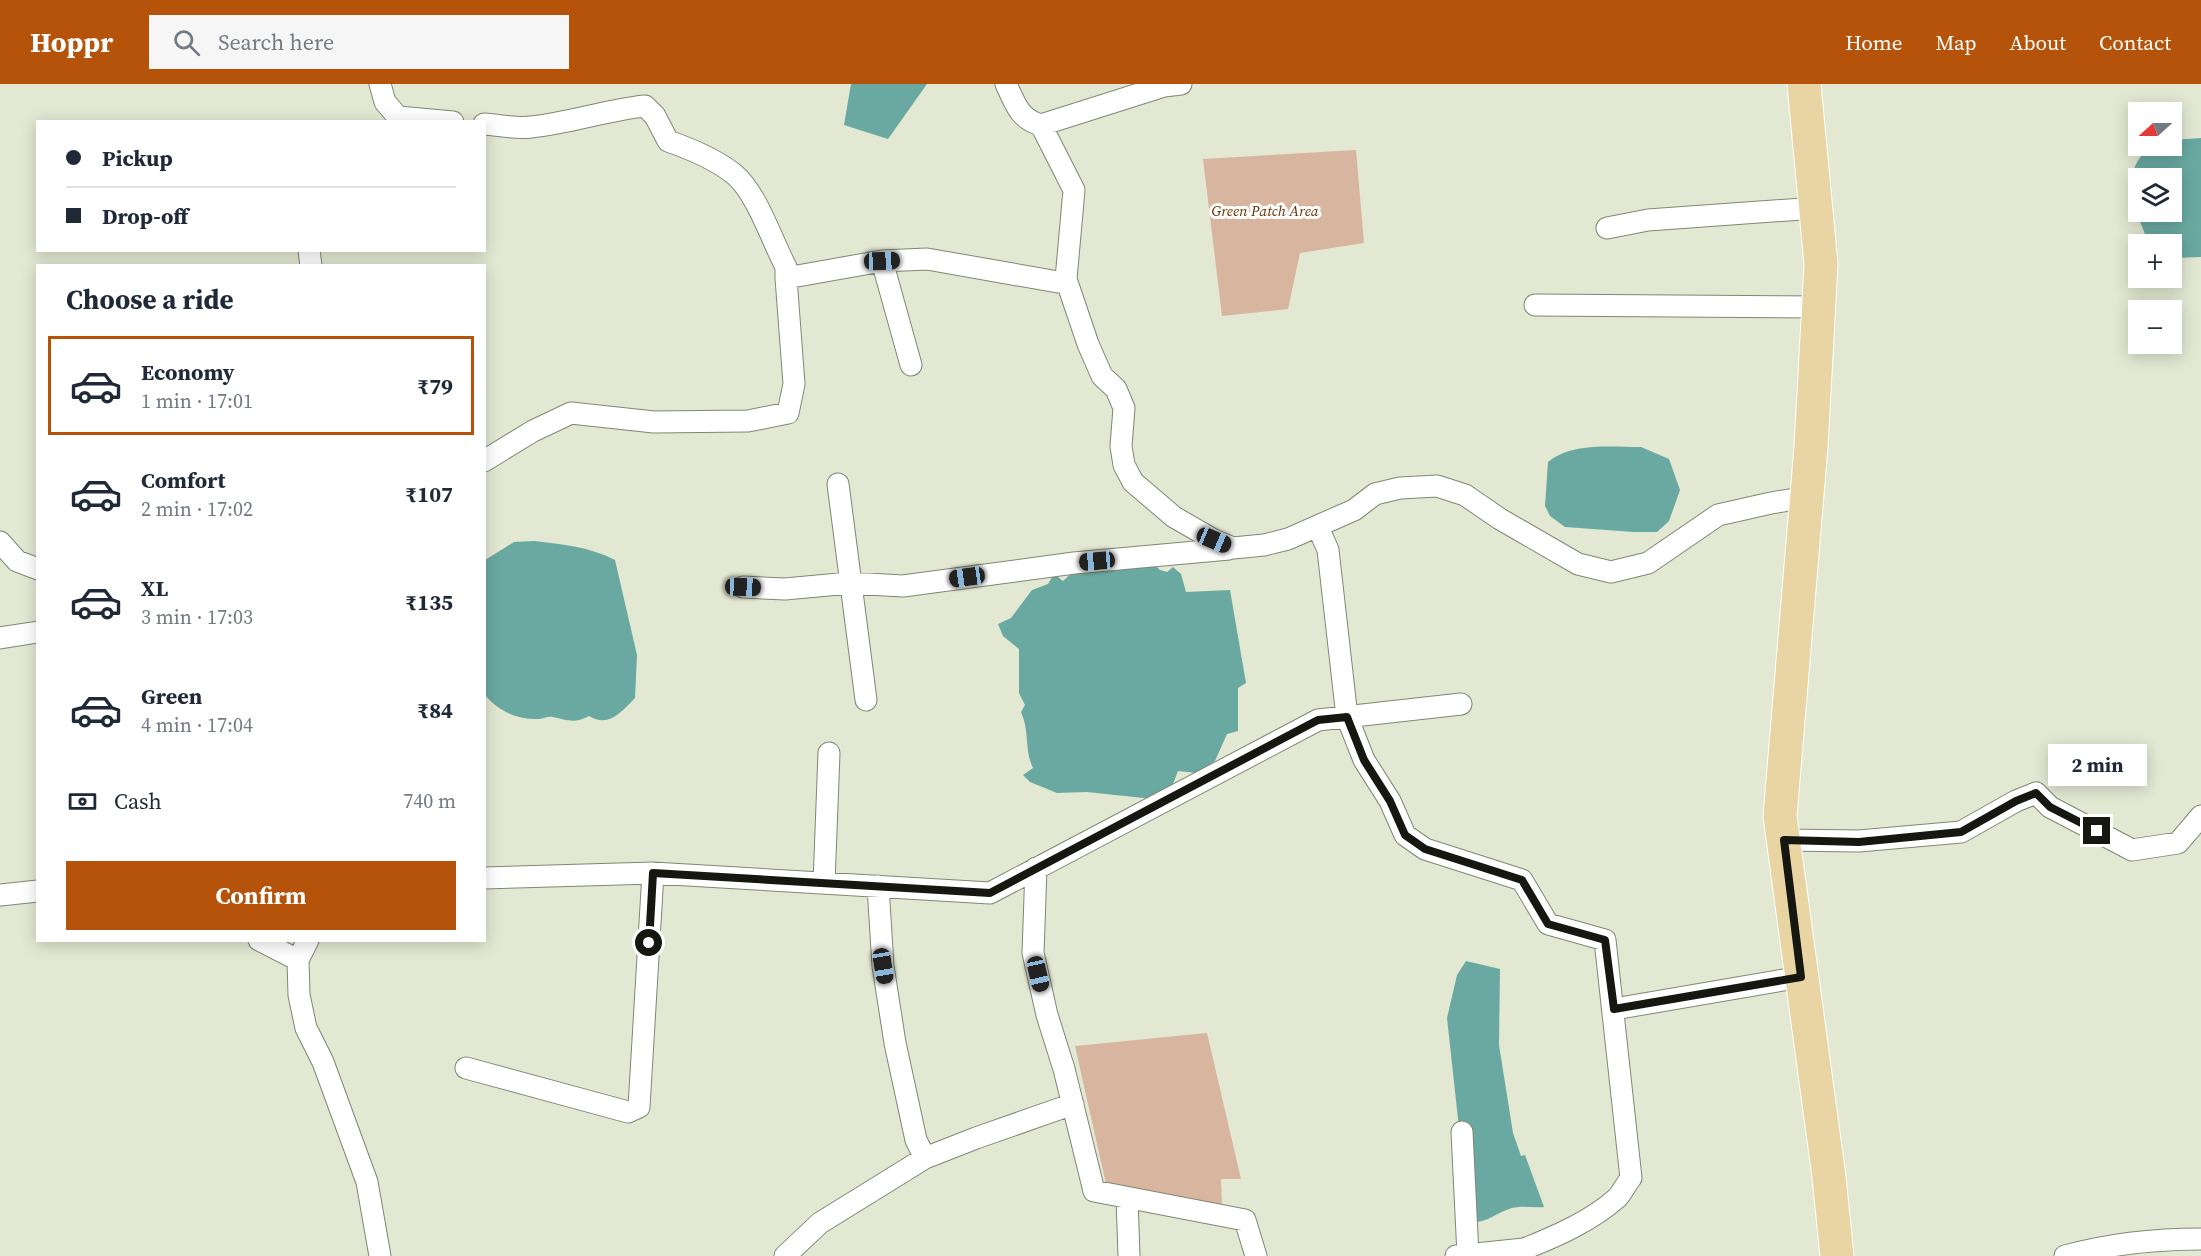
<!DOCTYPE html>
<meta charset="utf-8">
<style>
:root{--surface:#fff;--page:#f6f6f7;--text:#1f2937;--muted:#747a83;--line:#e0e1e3;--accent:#b45309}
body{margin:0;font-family:"Source Serif 4",serif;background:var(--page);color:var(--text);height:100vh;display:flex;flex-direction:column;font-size:22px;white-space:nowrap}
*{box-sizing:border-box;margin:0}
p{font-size:20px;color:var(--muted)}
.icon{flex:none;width:33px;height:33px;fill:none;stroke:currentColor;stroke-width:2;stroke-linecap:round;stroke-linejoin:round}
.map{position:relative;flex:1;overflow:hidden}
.panel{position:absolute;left:36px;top:180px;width:450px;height:678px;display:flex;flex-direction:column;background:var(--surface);border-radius:0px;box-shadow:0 3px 15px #0003}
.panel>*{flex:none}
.top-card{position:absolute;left:36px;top:36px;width:450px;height:132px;border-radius:0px;box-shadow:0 3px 15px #0003;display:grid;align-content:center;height:132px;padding:0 30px;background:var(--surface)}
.needle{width:39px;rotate:249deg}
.buttons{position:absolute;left:2128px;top:18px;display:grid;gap:12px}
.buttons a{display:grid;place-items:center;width:54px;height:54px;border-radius:0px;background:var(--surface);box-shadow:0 3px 15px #0003;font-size:30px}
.end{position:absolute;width:27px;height:27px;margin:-14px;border:8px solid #161710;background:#fff;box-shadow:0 0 0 3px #fff}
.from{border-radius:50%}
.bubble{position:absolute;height:42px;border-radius:0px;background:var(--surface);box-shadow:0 3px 15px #0003;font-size:20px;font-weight:700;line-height:42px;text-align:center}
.car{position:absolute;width:18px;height:36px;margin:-18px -9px;border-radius:8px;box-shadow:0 0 4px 2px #0007;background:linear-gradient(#222 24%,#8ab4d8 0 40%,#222 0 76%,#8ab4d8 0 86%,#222 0)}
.top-card b{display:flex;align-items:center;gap:21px;height:57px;font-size:22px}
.top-card b+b{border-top:2px solid var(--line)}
.top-card i{width:15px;height:15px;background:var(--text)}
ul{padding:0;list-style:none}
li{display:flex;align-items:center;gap:18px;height:99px;margin:0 12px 9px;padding:0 18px;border:3px solid transparent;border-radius:0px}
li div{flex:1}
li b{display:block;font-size:22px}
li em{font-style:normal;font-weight:700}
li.active{border-color:var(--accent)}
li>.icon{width:54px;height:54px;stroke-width:1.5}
h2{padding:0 30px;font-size:27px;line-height:72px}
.pay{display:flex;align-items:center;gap:15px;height:66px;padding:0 30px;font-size:22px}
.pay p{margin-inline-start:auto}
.action{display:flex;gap:12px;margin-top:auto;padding:12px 30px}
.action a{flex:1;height:69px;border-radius:0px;background:var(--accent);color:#fff;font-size:24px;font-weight:700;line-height:69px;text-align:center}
header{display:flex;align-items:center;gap:36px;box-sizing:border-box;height:84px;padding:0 30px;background:var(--accent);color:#fff}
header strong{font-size:28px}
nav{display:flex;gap:33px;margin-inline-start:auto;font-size:21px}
.search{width:420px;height:54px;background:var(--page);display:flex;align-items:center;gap:15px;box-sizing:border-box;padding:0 21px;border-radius:0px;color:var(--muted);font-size:22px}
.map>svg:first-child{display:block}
</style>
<header>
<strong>Hoppr</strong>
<div class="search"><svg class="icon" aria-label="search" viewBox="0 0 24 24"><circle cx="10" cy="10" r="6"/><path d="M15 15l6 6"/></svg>Search here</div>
<nav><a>Home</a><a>Map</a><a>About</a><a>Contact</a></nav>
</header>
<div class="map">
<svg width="2201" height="1172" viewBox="0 0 2201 1172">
<rect width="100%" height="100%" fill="#e2e8d2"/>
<!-- green -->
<path fill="#d8b59f" d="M1356,66L1364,159L1300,169L1288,225L1222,232L1203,75Z
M1207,949L1241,1095H1221L1222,1123L1106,1100L1075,962Z"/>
<!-- water -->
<path fill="#69a9a1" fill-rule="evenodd" d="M851,0H927L888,55L844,41Z
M2201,54V173L2172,174V160H2149C2136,126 2116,91 2151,62H2172V56ZM2172,94V128H2139V94Z
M1641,363L1669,375L1680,406L1669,437L1657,448H1634L1565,443L1550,432L1545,422L1548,378C1572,358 1611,363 1641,363Z
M534,457C562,460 590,463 615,476L637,571L635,614C621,628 609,644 589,632C573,640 568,636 553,633C547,632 544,635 539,635C518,636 498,627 485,611V476L514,458Z
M1153,479L1160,486L1167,488L1173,483L1181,490L1186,508L1230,506L1246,599L1238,604V647L1227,650L1215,677L1197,689L1178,687L1173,700L1163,706L1153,715L1087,708L1057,709L1030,698L1023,691L1033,684C1024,666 1030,648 1021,628L1025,621L1019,609V565L1003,552L998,540L1011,534L1032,506L1048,500L1054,490L1063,497L1075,486Z
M1466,877L1500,885L1499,961L1513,1049L1521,1072L1525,1071L1544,1123C1532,1124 1521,1121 1509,1125C1496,1129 1487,1139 1472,1138L1460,1053L1447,934L1457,891Z"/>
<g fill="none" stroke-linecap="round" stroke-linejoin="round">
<!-- street casing -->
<g stroke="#818773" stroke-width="23">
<path id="street" d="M380,0L385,18L398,33L453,38
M1006,0C1015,19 1019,35 1041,41L1164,2L1181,0
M484,40C499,41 516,45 531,43C570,39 606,26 645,22L655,32L668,57C691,65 715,75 734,90C757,109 772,157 786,183V194L882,177L927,175L1058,198L1066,195L1088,260L1102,292L1116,305L1124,324L1121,362L1124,381L1133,398L1174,433L1214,456L1233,464L1264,461L1288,455L1354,426L1375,410L1400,404L1437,402L1465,411L1500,435L1578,480L1611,488L1648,479L1718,431L1771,419L1807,413
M1041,41L1074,106L1066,195
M1607,144L1648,136L1816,124
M309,166L311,182
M882,177L911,281
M1535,221L1819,223
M484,377L533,347L571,329L654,338L748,337L788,329L794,300L786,194
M838,400L866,616
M1318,443L1328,466L1347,633L1364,676L1390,717L1405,751L1425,765L1522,796L1548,840L1605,856L1631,1094C1626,1100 1622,1109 1617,1114C1591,1137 1557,1152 1524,1165L1522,1172
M0,458L17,477L38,485
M743,503L785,505L850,499L903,502L1074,479L1229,465
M0,554L38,548
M1784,756L1859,757L1961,748L2016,717L2036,709L2050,723L2132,766L2178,759L2201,732
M1036,784L1033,869L1047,931L1064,985L1094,1107L1245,1136L1256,1172
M484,794L653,789L990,809L1318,636L1461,620
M824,799L829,669
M878,802L883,882L895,959L916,1056L925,1074
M0,811L38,807
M259,856L298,876
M308,856L298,876L299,911L306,944L323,978L367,1098L380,1172
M1614,925L1801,893
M466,984L628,1028L639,1023L653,789
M1462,1048L1468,1171
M1127,1114L1129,1172
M785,1172L820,1139L925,1074L976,1054L1073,1020
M1456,1172L1524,1165
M2065,1172C2109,1160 2155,1155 2201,1155"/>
</g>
<!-- primary casing -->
<g stroke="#fff" stroke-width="35">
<path id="primary" d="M1804,0L1821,180L1811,363L1780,732L1829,1093L1837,1172"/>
</g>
<!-- street -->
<use href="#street" stroke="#fff" stroke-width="21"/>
<!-- primary -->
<use href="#primary" stroke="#e9d4a4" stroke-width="33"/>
</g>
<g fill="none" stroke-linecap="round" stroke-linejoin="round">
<!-- route -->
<path stroke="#161710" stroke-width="8" d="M649,859L653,789L990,809L1318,636L1347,633L1364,676L1390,717L1405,751L1425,765L1522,796L1548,840L1605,856L1614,925L1801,893L1784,756L1859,758L1961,748L2016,717L2036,709L2050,723L2097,747"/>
</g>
<g text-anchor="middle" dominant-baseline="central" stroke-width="6" stroke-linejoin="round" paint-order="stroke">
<!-- park labels -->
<g font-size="15" font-style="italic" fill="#6b3300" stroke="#fff">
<text x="1265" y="126">Green Patch Area</text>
</g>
</g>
</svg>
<div class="buttons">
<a><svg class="needle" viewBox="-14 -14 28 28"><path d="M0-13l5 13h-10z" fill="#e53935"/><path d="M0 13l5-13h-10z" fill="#747a83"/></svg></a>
<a><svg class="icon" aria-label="layers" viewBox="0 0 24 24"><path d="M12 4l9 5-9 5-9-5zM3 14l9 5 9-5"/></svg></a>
<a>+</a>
<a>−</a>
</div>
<i class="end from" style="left:649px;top:859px"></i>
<i class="end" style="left:2097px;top:747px"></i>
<div class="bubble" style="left:2048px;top:660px;width:99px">2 min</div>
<i class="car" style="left:882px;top:177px;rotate:88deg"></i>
<i class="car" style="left:1214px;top:456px;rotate:113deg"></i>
<i class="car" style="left:1097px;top:477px;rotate:265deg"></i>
<i class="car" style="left:967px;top:493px;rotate:262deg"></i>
<i class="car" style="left:743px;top:503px;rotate:92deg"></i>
<i class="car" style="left:883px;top:882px;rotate:171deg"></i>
<i class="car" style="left:1038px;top:890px;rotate:167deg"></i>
<div class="top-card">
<b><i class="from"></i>Pickup</b>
<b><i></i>Drop-off</b>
</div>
<section class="panel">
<h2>Choose a ride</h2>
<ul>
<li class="active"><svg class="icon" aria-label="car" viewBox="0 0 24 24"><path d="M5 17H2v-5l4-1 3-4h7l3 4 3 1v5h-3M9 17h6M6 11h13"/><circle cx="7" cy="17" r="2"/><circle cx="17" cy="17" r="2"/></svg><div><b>Economy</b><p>1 min · 17:01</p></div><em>₹79</em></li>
<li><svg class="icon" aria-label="car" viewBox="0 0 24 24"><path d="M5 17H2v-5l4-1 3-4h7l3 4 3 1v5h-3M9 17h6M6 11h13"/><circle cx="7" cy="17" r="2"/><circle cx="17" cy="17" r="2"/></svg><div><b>Comfort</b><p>2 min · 17:02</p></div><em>₹107</em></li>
<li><svg class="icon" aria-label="car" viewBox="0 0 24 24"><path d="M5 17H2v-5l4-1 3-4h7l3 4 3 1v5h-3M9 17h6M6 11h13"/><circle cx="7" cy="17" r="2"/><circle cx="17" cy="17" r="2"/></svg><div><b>XL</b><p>3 min · 17:03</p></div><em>₹135</em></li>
<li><svg class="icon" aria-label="car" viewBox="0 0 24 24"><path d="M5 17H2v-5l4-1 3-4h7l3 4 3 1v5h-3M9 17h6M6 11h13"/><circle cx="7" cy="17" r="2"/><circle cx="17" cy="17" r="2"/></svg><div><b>Green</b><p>4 min · 17:04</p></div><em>₹84</em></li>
</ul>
<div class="pay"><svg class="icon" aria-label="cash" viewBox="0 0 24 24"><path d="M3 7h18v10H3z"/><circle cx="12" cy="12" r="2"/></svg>Cash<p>740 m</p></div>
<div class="action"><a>Confirm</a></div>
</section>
</div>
